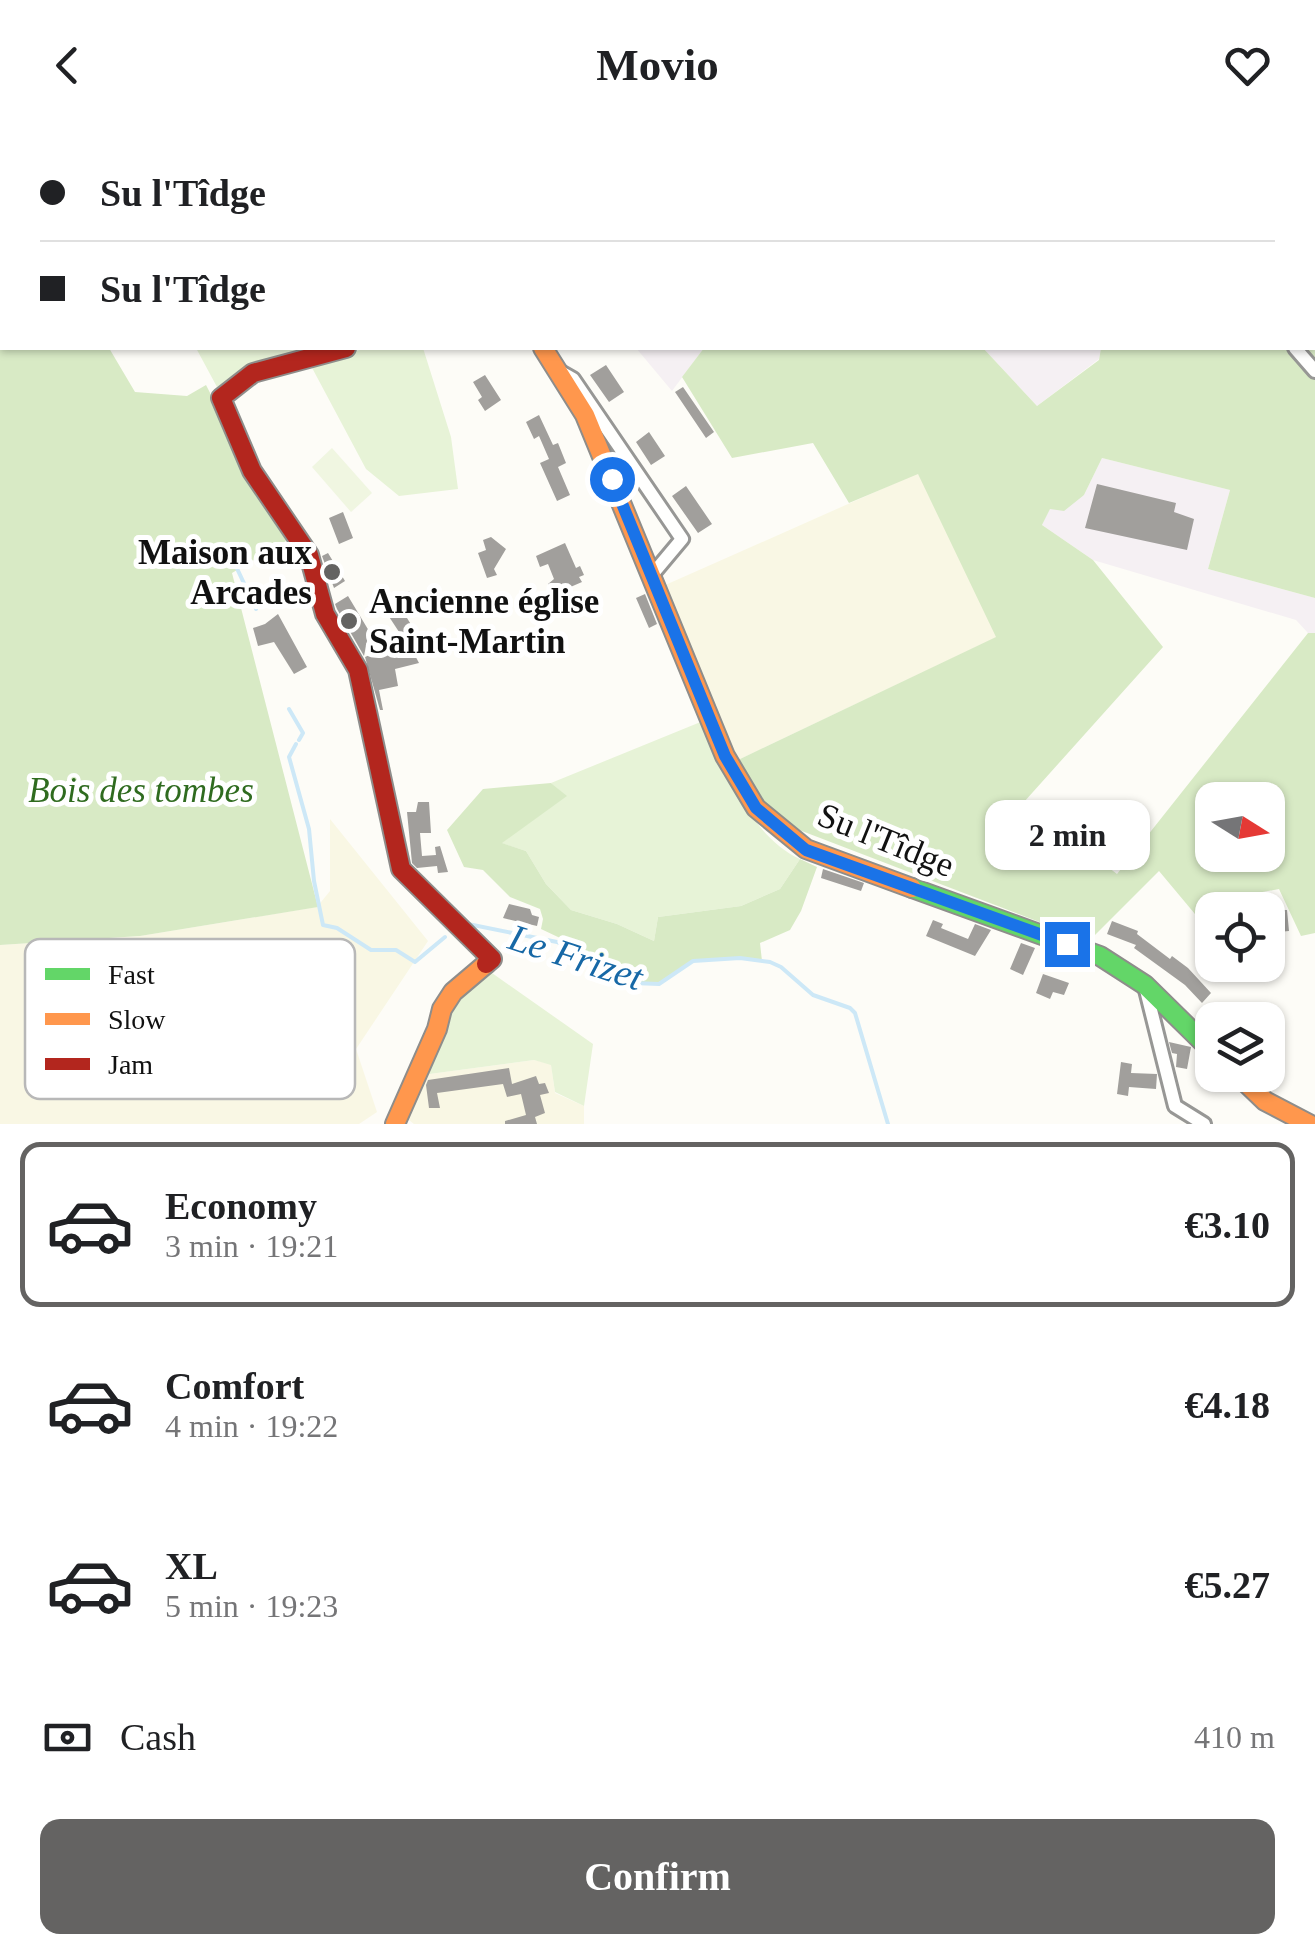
<!DOCTYPE html>
<meta charset="utf-8">
<style>
:root{--surface:#fff;--page:#f2f2f2;--text:#202124;--muted:#757577;--line:#e0e0e0;--accent:#646362}
body{margin:0;font-family:"Times New Roman",serif;background:var(--page);color:var(--text);height:100vh;display:flex;flex-direction:column;font-size:38px;white-space:nowrap}
*{box-sizing:border-box;margin:0}
p{font-size:32px;color:var(--muted)}
.icon{flex:none;width:55px;height:55px;fill:none;stroke:currentColor;stroke-width:2;stroke-linecap:round;stroke-linejoin:round}
.map{position:relative;height:994px;overflow:hidden}
.drawer{display:flex;flex-direction:column;background:var(--surface);flex:1}
.drawer>*{flex:none}
.hud{position:absolute;left:0px;top:0px;width:1315px;height:220px;box-shadow:0 2px 8px #0004;display:grid;align-content:center;height:220px;padding:0 40px;background:var(--surface)}
.needle{width:65px;rotate:101deg}
.buttons{position:absolute;left:1195px;top:652px;display:grid;gap:20px}
.buttons a{display:grid;place-items:center;width:90px;height:90px;border-radius:20px;background:var(--surface);box-shadow:0 2px 8px #0004;font-size:50px}
.end{position:absolute;width:45px;height:45px;margin:-22px;border:12px solid #1a73e8;background:#fff;box-shadow:0 0 0 5px #fff}
.from{border-radius:50%}
.bubble{position:absolute;height:70px;border-radius:20px;background:var(--surface);box-shadow:0 2px 8px #0004;font-size:32px;font-weight:800;line-height:70px;text-align:center}
.hud b{display:flex;align-items:center;gap:35px;height:95px;font-size:38px}
.hud b+b{border-top:2px solid var(--line)}
.hud i{width:25px;height:25px;background:var(--text)}
ul{padding:18px 0 0;list-style:none}
li{display:flex;align-items:center;gap:30px;height:165px;margin:0 20px 15px;padding:0 20px;border:5px solid transparent;border-radius:20px}
li div{flex:1}
li b{display:block;font-size:38px}
li em{font-style:normal;font-weight:800}
li.on{border-color:var(--accent)}
li>.icon{width:90px;height:90px;stroke-width:1.5}
.pay{display:flex;align-items:center;gap:25px;height:110px;padding:0 40px;font-size:38px}
.pay p{margin-inline-start:auto}
.action{display:flex;gap:20px;margin-top:auto;padding:20px 40px}
.action a{flex:1;height:115px;border-radius:20px;background:var(--accent);color:#fff;font-size:40px;font-weight:800;line-height:115px;text-align:center}
header{display:flex;justify-content:space-between;align-items:center;height:130px;padding:0 40px;background:var(--surface);font-size:45px;font-weight:800}
.map>svg:first-child{display:block}
</style>
<header><svg class="icon" aria-label="back" viewBox="0 0 24 24"><path d="M15 5l-7 7 7 7"/></svg>Movio<svg class="icon" aria-label="heart" viewBox="0 0 24 24"><path d="M12 20l-8-8c-3-5 5-10 8-4 3-6 11-1 8 4z"/></svg></header>
<div class="map">
<svg width="1315" height="994" viewBox="0 0 1315 994">
<rect width="100%" height="100%" fill="#fdfcf7"/>
<!-- industrial -->
<path fill="#f5f0f3" d="M606,0H1042L1043,2H602Z
M636,218H704L672,261Z
M983,218H1101L1099,229L1037,276Z
M1102,328L1230,360L1208,439L1315,468V503H1308L1296,490L1093,430L1042,395L1050,378L1084,365Z"/>
<!-- farmland -->
<path fill="#f9f7e4" d="M1147,0H1315V146L1313,147L1312,2Z
M918,343L997,507L738,630L663,456Z
M330,689L428,811L356,919L377,982L359,994H0V815L140,806L317,777L330,761Z
M534,930L551,934L555,963L584,976V994H414L405,987L422,945Z"/>
<!-- green -->
<path fill="#e7f3d7" d="M29,0H284L286,2H31Z
M196,218H336L244,241L217,257Z
M367,218H423L451,307L458,359L399,366L366,339L310,234Z
M703,591C724,638 750,706 800,729L780,759L741,776L658,787L654,811L617,794L571,780L546,754L526,721L501,713L566,666L551,653Z
M492,843L593,914L584,976L555,962L551,935L534,930L422,945L453,871Z"/>
<!-- forest -->
<path fill="#d8eac5" fill-rule="evenodd" d="M0,0L14,2H2V218H109L135,262L187,266L206,255L286,411L232,443L318,777L140,806L0,815Z
M1315,146V468L1208,439L1230,360L1102,328L1084,365L1064,381L1050,379L1042,395L1093,430L1163,517L1024,672L1117,744L1308,503H1315V803L1301,806L1279,759L1241,766L1224,780H1212V790L1205,796L1159,741L1089,811L794,698L763,678L738,630L996,507L918,344L849,373L813,313L732,328L682,247L704,218H983L1037,276L1099,230L1101,218H1312ZM1212,670H1268V725H1212Z
M551,653L567,666L502,713L526,721L546,754L571,780L617,794L654,811L658,787L741,776L780,759L800,729L817,737L801,781L790,800L760,813L762,831L740,828L693,831L655,855L618,848L577,816L541,799L543,789L540,779L510,767L483,740L464,737L447,700L483,659Z"/>
<!-- pitch -->
<path fill="#f0f6e1" d="M332,318L372,363L351,382L312,337Z"/>
<g fill="none" stroke-linecap="round" stroke-linejoin="round">
<!-- stream -->
<path stroke="#cde8f7" stroke-width="4" d="M226,415L256,479
M289,579L303,603L299,610
M296,614L289,627L309,699L314,751L323,795L337,798L371,820H396L415,832L445,807
M468,794L557,812L597,832L618,848L633,853L659,854L693,831L740,828L770,832L781,837L813,865L850,878L855,883L888,994"/>
</g>
<!-- building -->
<path fill="#a19f9c" d="M606,235L624,262L609,272L590,245Z
M485,245L501,270L485,281L478,270L482,267L473,252Z
M683,257L714,302L706,308L675,262Z
M539,285L553,315L558,313L566,333L558,337L570,365L557,371L540,333L549,329L539,306L534,309L526,292Z
M649,302L665,326L651,335L636,312Z
M1097,354L1176,373L1174,382L1194,389L1187,420L1085,398Z
M686,356L712,394L698,403L672,366Z
M343,382L353,408L339,414L329,388Z
M491,407L506,419L494,439L497,445L487,448L478,423L486,420L483,410Z
M565,413L576,438L580,436L584,445L579,447L582,452L552,465L548,454L554,449L548,434L540,437L536,426Z
M328,423L345,451L334,458L322,426Z
M409,461L418,472L406,478L410,486L407,488L420,509L410,516L419,533L395,539L398,556L379,560L383,580H380L365,527L372,524L373,527L403,508L382,476L380,467Z
M645,464L657,494L649,498L636,468Z
M348,466L369,501L364,526L337,479L335,474Z
M278,484L307,537L294,544L274,512L258,516L253,498L265,494Z
M418,672H429L431,703H420L422,726L436,725L435,717L440,716L448,742L438,743L437,736L417,738L412,733L407,682H416Z
M823,739L864,753L861,761L821,748Z
M509,774L530,779L532,785L539,787L537,796L503,788Z
M1268,780H1287L1289,801L1268,803Z
M933,790L943,794L941,798L968,809L975,794L991,800L975,826L926,806Z
M1112,791L1138,801L1137,804L1170,829L1172,826L1188,838L1211,863L1202,873L1185,855L1134,818L1136,815L1107,804Z
M1021,813L1035,818L1023,845L1010,839Z
M1043,844L1069,853L1064,865L1053,862L1050,869L1036,863Z
M1169,912L1191,917L1187,939L1176,937L1177,924L1172,923Z
M1121,932L1132,934L1131,943L1157,944L1156,959L1129,957L1128,966L1117,964Z
M509,938L512,954L536,946L539,954L545,953L549,963L540,965L545,983L535,987L537,994H505V991L526,985L521,964L507,967L503,954L437,963L440,978H429L426,955L428,950Z"/>
<g fill="none" stroke-linecap="round" stroke-linejoin="round">
<!-- street casing -->
<g stroke="#979795" stroke-width="18">
<path id="street" d="M1070,0L1072,2
M589,2L594,0
M1295,218L1315,241
M559,241L573,249L682,409L651,446
M1145,856L1175,976L1204,994"/>
</g>
<!-- fast casing -->
<g stroke="#8e8d8b" stroke-width="22">
<path id="fast" d="M912,758L1100,826L1145,855L1212,921"/>
</g>
<!-- slow casing -->
<g stroke="#8e8d8b" stroke-width="22">
<path id="slow" d="M543,218L585,285L725,626L756,678L806,719L912,758
M1238,945L1265,971L1309,994
M395,994L437,899L442,879L453,862L486,834"/>
</g>
<!-- jam casing -->
<g stroke="#8e8d8b" stroke-width="22">
<path id="jam" d="M405,0L406,2
M346,218L253,243L221,268L252,341L309,425L325,484L358,540L401,739L492,829L486,834"/>
</g>
<!-- street -->
<use href="#street" stroke="#fffffe" stroke-width="12"/>
<!-- fast -->
<use href="#fast" stroke="#63d668" stroke-width="18"/>
<!-- slow -->
<use href="#slow" stroke="#ff974d" stroke-width="18"/>
<!-- jam -->
<use href="#jam" stroke="#b3261e" stroke-width="18"/>
</g>
<g fill="none" stroke-linecap="round" stroke-linejoin="round">
<!-- route -->
<path stroke="#1a73e8" stroke-width="12" d="M612,349L725,626L756,678L806,720L1067,814"/>
</g>
<!-- markers -->
<g fill="#646362" stroke="#fff" stroke-width="4">
<circle cx="332" cy="442" r="10"/>
<circle cx="349" cy="491" r="10"/>
</g>
<g text-anchor="middle" dominant-baseline="central" stroke-width="10" stroke-linejoin="round" paint-order="stroke">
<!-- poi labels -->
<g font-size="35" font-weight="bold" fill="#111" stroke="#fff" text-anchor="end">
<text x="312" y="422">Maison aux<tspan x="312" dy="40">Arcades</tspan></text>
<text x="369" y="471" text-anchor="start">Ancienne église<tspan x="369" dy="40">Saint-Martin</tspan></text>
</g>
<!-- park labels -->
<g font-size="35" font-style="italic" fill="#2f6b1f" stroke="#fff">
<text x="141" y="660">Bois des tombes</text>
</g>
<!-- street labels -->
<g font-size="35" fill="#111" stroke="#fff">
<text transform="translate(886 710) rotate(22)">Su l'Tîdge</text>
</g>
<!-- water labels -->
<g font-size="38" font-style="italic" fill="#1768a6" stroke="#fff">
<text transform="translate(576 827) rotate(18)">Le Frizet</text>
</g>
</g>
<!-- legend -->
<rect x="25" y="809" width="330" height="160" rx="15" fill="#fff" stroke="#b8b8b8" stroke-width="2.5"/>
<rect x="45" y="838" width="45" height="12" fill="#63d668"/>
<rect x="45" y="883" width="45" height="12" fill="#ff974d"/>
<rect x="45" y="928" width="45" height="12" fill="#b3261e"/>
<g font-size="28" fill="#111">
<text x="108" y="854">Fast</text>
<text x="108" y="899">Slow</text>
<text x="108" y="944">Jam</text>
</g>
</svg>
<div class="buttons">
<a><svg class="needle" viewBox="-14 -14 28 28"><path d="M0-13l5 13h-10z" fill="#e53935"/><path d="M0 13l5-13h-10z" fill="#757577"/></svg></a>
<a><svg class="icon" aria-label="locate" viewBox="0 0 24 24"><circle cx="12" cy="12" r="6"/><path d="M12 2v4M12 18v4M2 12h4M18 12h4"/></svg></a>
<a><svg class="icon" aria-label="layers" viewBox="0 0 24 24"><path d="M12 4l9 5-9 5-9-5zM3 14l9 5 9-5"/></svg></a>
</div>
<i class="end from" style="left:612px;top:349px"></i>
<i class="end" style="left:1067px;top:814px"></i>
<div class="bubble" style="left:985px;top:670px;width:165px">2 min</div>
<div class="hud">
<b><i class="from"></i>Su l'Tîdge</b>
<b><i></i>Su l'Tîdge</b>
</div>
</div>
<section class="drawer">
<ul>
<li class="on"><svg class="icon" aria-label="car" viewBox="0 0 24 24"><path d="M5 17H2v-5l4-1 3-4h7l3 4 3 1v5h-3M9 17h6M6 11h13"/><circle cx="7" cy="17" r="2"/><circle cx="17" cy="17" r="2"/></svg><div><b>Economy</b><p>3 min · 19:21</p></div><em>€3.10</em></li>
<li><svg class="icon" aria-label="car" viewBox="0 0 24 24"><path d="M5 17H2v-5l4-1 3-4h7l3 4 3 1v5h-3M9 17h6M6 11h13"/><circle cx="7" cy="17" r="2"/><circle cx="17" cy="17" r="2"/></svg><div><b>Comfort</b><p>4 min · 19:22</p></div><em>€4.18</em></li>
<li><svg class="icon" aria-label="car" viewBox="0 0 24 24"><path d="M5 17H2v-5l4-1 3-4h7l3 4 3 1v5h-3M9 17h6M6 11h13"/><circle cx="7" cy="17" r="2"/><circle cx="17" cy="17" r="2"/></svg><div><b>XL</b><p>5 min · 19:23</p></div><em>€5.27</em></li>
</ul>
<div class="pay"><svg class="icon" aria-label="cash" viewBox="0 0 24 24"><path d="M3 7h18v10H3z"/><circle cx="12" cy="12" r="2"/></svg>Cash<p>410 m</p></div>
<div class="action"><a>Confirm</a></div>
</section>
